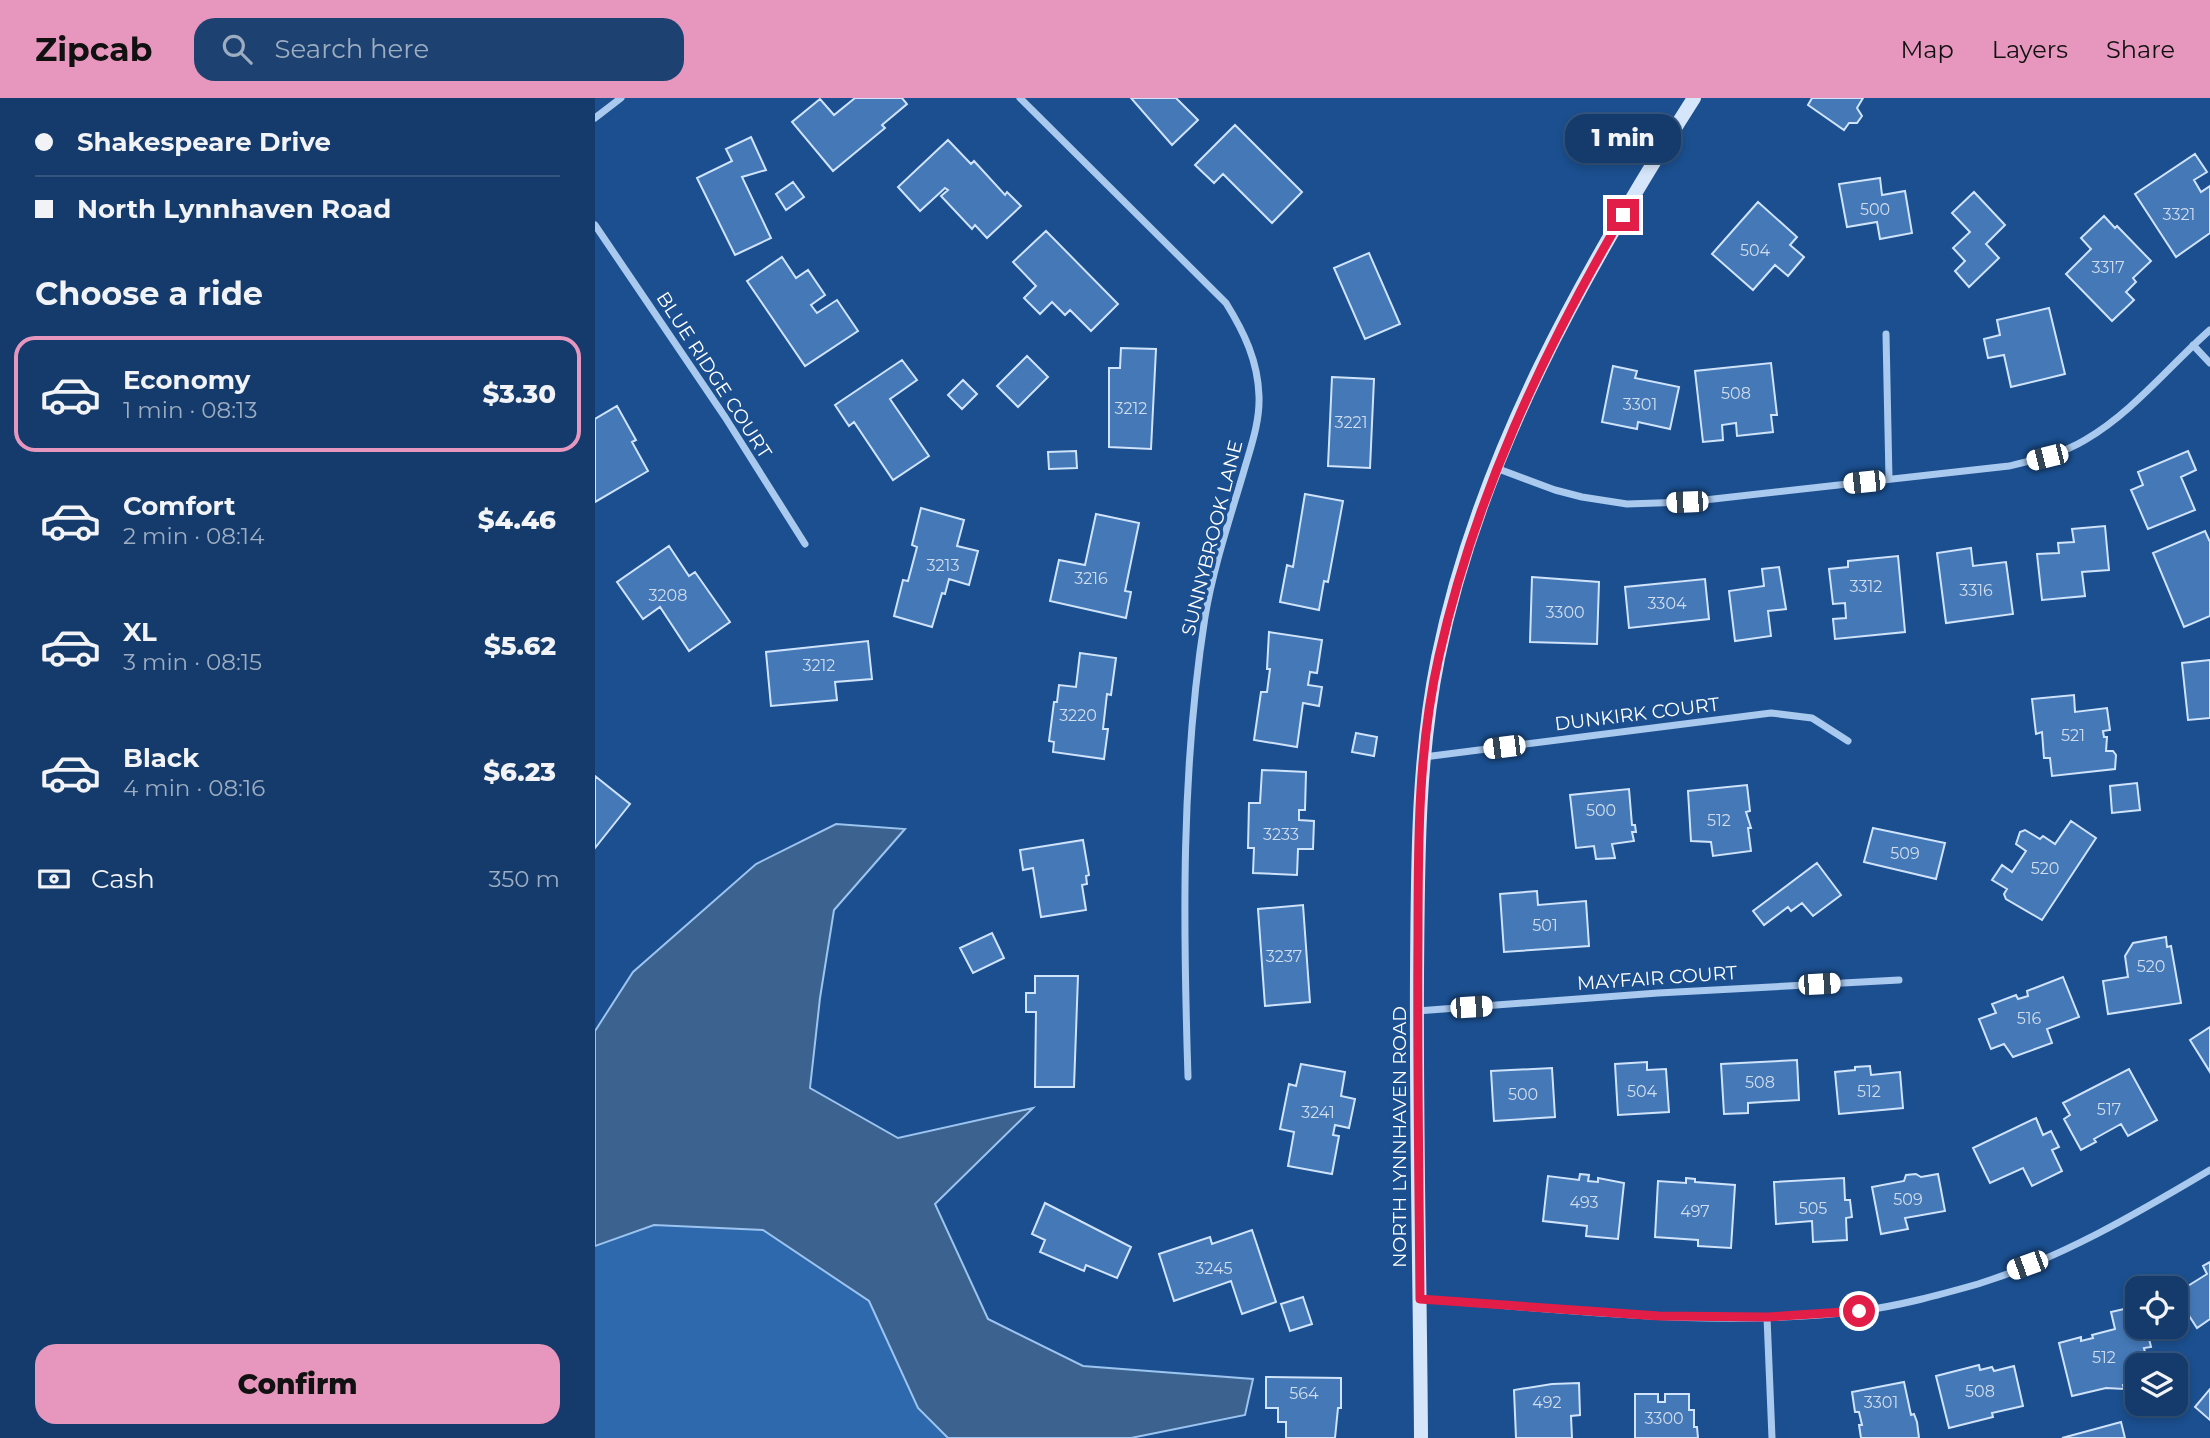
<!DOCTYPE html>
<meta charset="utf-8">
<style>
:root{--surface:#143b6b;--page:#1d4271;--text:#f1f3f6;--muted:#9dadc1;--line:#33557e;--accent:#e797bd}
body{margin:0;font-family:Montserrat,sans-serif;background:var(--page);color:var(--text);height:100vh;display:flex;flex-direction:column;font-size:26px;white-space:nowrap}
*{box-sizing:border-box;margin:0}
p{font-size:23px;color:var(--muted)}
.icon{flex:none;width:38px;height:38px;fill:none;stroke:currentColor;stroke-width:2;stroke-linecap:round;stroke-linejoin:round}
.map{position:relative;flex:1;overflow:hidden}
.details{display:flex;flex-direction:column;background:var(--surface);width:595px}
.details>*{flex:none}
.top-card{display:grid;align-content:center;height:154px;padding:0 35px;background:var(--surface)}
.buttons{position:absolute;left:1530px;top:1178px;display:grid;gap:14px}
.buttons a{display:grid;place-items:center;width:63px;height:63px;border-radius:14px;background:var(--surface);box-shadow:0 4px 10px #0003,0 0 0 2px var(--line);font-size:35px}
.end{position:absolute;width:32px;height:32px;margin:-16px;border:9px solid #e11d48;background:#fff;box-shadow:0 0 0 4px #fff}
.from{border-radius:50%}
.bubble{position:absolute;height:49px;border-radius:21px;background:var(--surface);box-shadow:0 4px 10px #0003,0 0 0 2px var(--line);font-size:23px;font-weight:800;line-height:49px;text-align:center}
.car{position:absolute;width:21px;height:42px;margin:-21px -10px;border-radius:9px;box-shadow:0 0 5px 2px #0007;background:linear-gradient(#fff 24%,#345 0 40%,#fff 0 76%,#345 0 86%,#fff 0)}
.top-card b{display:flex;align-items:center;gap:24px;height:66px;font-size:26px}
.top-card b+b{border-top:2px solid var(--line)}
.top-card i{width:18px;height:18px;background:var(--text)}
ul{padding:0;list-style:none}
li{display:flex;align-items:center;gap:21px;height:116px;margin:0 14px 10px;padding:0 21px;border:4px solid transparent;border-radius:21px}
li div{flex:1}
li b{display:block;font-size:26px}
li em{font-style:normal;font-weight:800}
li.on{border-color:var(--accent)}
li>.icon{width:63px;height:63px;stroke-width:1.5}
h2{padding:0 35px;font-size:32px;line-height:84px}
.pay{display:flex;align-items:center;gap:18px;height:77px;padding:0 35px;font-size:26px}
.pay p{margin-inline-start:auto}
.action{display:flex;gap:14px;margin-top:auto;padding:14px 35px}
.action a{flex:1;height:80px;border-radius:21px;background:var(--accent);color:#111;font-size:28px;font-weight:800;line-height:80px;text-align:center}
header{display:flex;align-items:center;gap:42px;box-sizing:border-box;height:98px;padding:0 35px;background:var(--accent);color:#111}
header strong{font-size:33px}
nav{display:flex;gap:38px;margin-inline-start:auto;font-size:24px}
.search{width:490px;height:63px;background:var(--page);display:flex;align-items:center;gap:18px;box-sizing:border-box;padding:0 24px;border-radius:21px;color:var(--muted);font-size:26px}
main{display:flex;flex:1;min-height:0}
.map>svg:first-child{display:block}
</style>
<header>
<strong>Zipcab</strong>
<div class="search"><svg class="icon" aria-label="search" viewBox="0 0 24 24"><circle cx="10" cy="10" r="6"/><path d="M15 15l6 6"/></svg>Search here</div>
<nav><a>Map</a><a>Layers</a><a>Share</a></nav>
</header>
<main>
<section class="details">
<div class="top-card">
<b><i class="from"></i>Shakespeare Drive</b>
<b><i></i>North Lynnhaven Road</b>
</div>
<h2>Choose a ride</h2>
<ul>
<li class="on"><svg class="icon" aria-label="car" viewBox="0 0 24 24"><path d="M5 17H2v-5l4-1 3-4h7l3 4 3 1v5h-3M9 17h6M6 11h13"/><circle cx="7" cy="17" r="2"/><circle cx="17" cy="17" r="2"/></svg><div><b>Economy</b><p>1 min · 08:13</p></div><em>$3.30</em></li>
<li><svg class="icon" aria-label="car" viewBox="0 0 24 24"><path d="M5 17H2v-5l4-1 3-4h7l3 4 3 1v5h-3M9 17h6M6 11h13"/><circle cx="7" cy="17" r="2"/><circle cx="17" cy="17" r="2"/></svg><div><b>Comfort</b><p>2 min · 08:14</p></div><em>$4.46</em></li>
<li><svg class="icon" aria-label="car" viewBox="0 0 24 24"><path d="M5 17H2v-5l4-1 3-4h7l3 4 3 1v5h-3M9 17h6M6 11h13"/><circle cx="7" cy="17" r="2"/><circle cx="17" cy="17" r="2"/></svg><div><b>XL</b><p>3 min · 08:15</p></div><em>$5.62</em></li>
<li><svg class="icon" aria-label="car" viewBox="0 0 24 24"><path d="M5 17H2v-5l4-1 3-4h7l3 4 3 1v5h-3M9 17h6M6 11h13"/><circle cx="7" cy="17" r="2"/><circle cx="17" cy="17" r="2"/></svg><div><b>Black</b><p>4 min · 08:16</p></div><em>$6.23</em></li>
</ul>
<div class="pay"><svg class="icon" aria-label="cash" viewBox="0 0 24 24"><path d="M3 7h18v10H3z"/><circle cx="12" cy="12" r="2"/></svg>Cash<p>350 m</p></div>
<div class="action"><a>Confirm</a></div>
</section>
<div class="map">
<svg width="1615" height="1340" viewBox="0 0 1615 1340">
<rect width="100%" height="100%" fill="#1b4f8f"/>
<!-- green -->
<path fill="#2e69ad" d="M59,1127L168,1132L274,1203L323,1310L353,1340H0V1148Z"/>
<!-- water -->
<path fill="#3c6290" stroke="#9cc4f0" stroke-width="2" d="M241,726L310,731L239,812L225,900L215,990L303,1040L438,1010L340,1106L393,1221L488,1268L658,1281L650,1317L536,1340H353L323,1310L274,1203L168,1132L59,1127L0,1148V933L38,874L161,766Z"/>
<!-- building -->
<path fill="#4478b7" stroke="#cfe3fa" stroke-width="2" d="M260,0H307L312,6L287,27L290,30L238,73L197,24L225,1L239,17Z
M536,0H581L603,22L577,47Z
M1217,0H1268L1262,10L1267,18L1262,25H1254L1249,32L1213,7Z
M640,27L707,94L677,125L628,76L619,85L600,67Z
M156,39L171,72L147,79L176,140L140,157L102,80L137,63L131,51Z
M353,42L376,66L379,63L410,97L412,94L426,108L392,140L380,127L377,131L346,98L353,92L350,90L325,113L303,89Z
M1600,56L1612,74L1599,82L1606,94L1615,88V135L1581,159L1540,96Z
M1285,80L1287,97L1310,93L1317,135L1285,141L1282,124L1252,129L1244,86Z
M198,84L209,99L191,112L181,96Z
M1379,94L1410,127L1391,146L1404,160L1374,189L1360,173L1370,163L1358,150L1375,134L1357,115Z
M1163,104L1202,139L1195,147L1209,159L1193,178L1180,167L1158,192L1117,156Z
M1509,118L1520,130L1522,128L1556,163L1538,180L1541,184L1531,194L1539,202L1517,223L1471,176L1496,151L1486,140Z
M451,133L523,206L496,233L475,212L470,217L457,204L445,216L429,200L441,188L418,164Z
M774,155L805,226L770,241L739,170Z
M187,159L201,180L213,172L230,197L216,207L222,215L242,202L263,233L210,268L152,183Z
M1454,210L1470,276L1416,289L1409,257L1393,260L1389,241L1405,237L1402,222Z
M526,250L561,251L556,351L514,349V270H525Z
M432,258L453,279L423,309L402,288Z
M307,262L322,282L295,301L334,358L298,382L259,324L254,328L240,307Z
M1176,265L1182,317H1176L1178,334L1142,338L1141,325L1127,327L1128,342L1108,344L1100,273Z
M1018,268L1042,273L1040,280L1084,289L1075,331L1043,324L1042,331L1007,324Z
M737,279L779,281L775,370L733,368Z
M368,282L382,296L367,311L353,297Z
M22,308L41,342L37,344L53,373L0,404V321Z
M481,353L482,370L454,371L453,354Z
M1593,353L1601,372L1586,379L1600,412L1553,431L1536,392L1548,387L1543,374Z
M710,396L748,403L733,484L729,483L724,512L685,504L692,467L698,469Z
M326,410L369,422L362,448L383,453L374,487L354,481L350,496L347,495L337,529L299,518L308,482L313,483L322,449L317,447Z
M501,416L544,425L530,493L536,494L531,520L455,503L464,462L490,467Z
M1510,428L1514,472L1487,474L1490,498L1447,502L1442,456L1464,455L1463,445L1479,444L1477,431Z
M1610,433L1615,444V518L1589,529L1558,455Z
M74,448L94,478L100,474L135,524L94,553L65,509L48,521L22,484Z
M1376,450L1378,468L1411,464L1418,516L1351,525L1342,455Z
M1303,458L1310,534L1240,541L1238,521L1251,520L1250,505L1238,506L1234,471L1253,469V463Z
M1184,469L1191,511L1173,513L1176,538L1140,543L1134,493L1169,488L1167,471Z
M937,479L1004,484L1002,546L935,544Z
M1110,481L1114,521L1034,530L1030,489Z
M674,534L727,542L722,575L715,574L713,587L727,589L724,608L708,605L702,649L659,642L666,594H672L675,571H672Z
M273,543L277,581L240,584L242,602L176,608L171,554Z
M485,555L521,560L516,597L512,596L508,631H513L509,661L458,654L459,644L454,643L459,604H462L464,587L481,589Z
M1615,562V620L1593,622L1587,565Z
M1479,597L1480,614L1512,610L1515,632L1508,633L1509,639H1512L1511,653H1518L1521,657L1520,671L1457,678L1455,660H1449L1447,634L1441,636L1437,601Z
M761,635L782,639L779,658L757,654Z
M667,672L711,674L710,712H704V722L719,723L718,751H703L702,777L658,775L659,750H653L654,705H665Z
M0,678L35,706L0,750Z
M1542,685L1545,712L1517,715L1515,688Z
M1152,687L1155,713L1151,714L1156,730H1153L1156,753L1118,758L1116,744L1096,743L1093,693Z
M1034,691L1037,727H1040L1041,734H1037L1039,743L1017,746L1020,760L1001,761L999,748L981,750L975,697Z
M1476,723L1501,740L1447,822L1411,801L1409,796L1412,791L1397,782L1407,767L1417,774L1431,753L1421,746L1425,734L1430,732L1445,741L1448,738L1460,746Z
M1278,730L1350,745L1341,781L1269,764Z
M488,742L494,777L491,778L492,786L487,787L491,812L446,819L438,770L428,772L425,752Z
M1222,765L1246,797L1218,818L1207,805L1196,813L1193,809L1169,827L1158,813Z
M942,793L943,807L991,803L994,848L909,854L905,796Z
M708,807L715,904L670,908L663,811Z
M397,835L409,860L378,875L365,850Z
M1571,839L1572,849L1576,848L1586,905L1513,916L1508,883L1533,879L1530,858L1538,845Z
M440,878H483L479,989H440L441,914H431V895H440Z
M1468,879L1484,919L1452,931L1457,945L1418,959L1409,946L1396,951L1384,921L1401,915L1397,906L1421,897L1423,901L1433,898L1432,893Z
M1615,929V974L1595,942Z
M1202,962L1204,1002L1153,1005V1015L1129,1016L1126,966Z
M1052,964V972L1071,971L1074,1014L1023,1017L1020,966Z
M706,966L750,974L746,998L760,1001L754,1030L740,1027L738,1037L744,1038L737,1076L693,1068L699,1034L685,1031L694,986L701,988Z
M1275,968L1276,977L1305,974L1308,1010L1244,1016L1240,974L1260,972V969Z
M957,970L960,1019L899,1023L896,973Z
M1534,971L1562,1022L1533,1038L1526,1026L1499,1041L1501,1044L1486,1052L1469,1021L1475,1017L1468,1005Z
M1441,1020L1448,1037L1456,1033L1464,1049L1457,1052L1467,1073L1437,1088L1428,1070L1395,1085L1378,1050Z
M985,1076L994,1077L993,1083L1003,1084V1080L1029,1085L1023,1141L991,1138L992,1128L948,1123L953,1078L984,1082Z
M1321,1076L1326,1079L1343,1076L1350,1113L1310,1120L1313,1131L1286,1136L1277,1089L1309,1083L1311,1077Z
M1091,1080L1100,1081V1084L1140,1087L1136,1150L1103,1148V1142L1060,1139L1063,1083L1091,1085Z
M1249,1080L1250,1102H1255L1257,1119L1251,1120L1252,1142L1218,1144L1217,1123L1181,1126L1179,1084Z
M450,1105L536,1149L522,1180L491,1167L489,1173L445,1154L450,1142L437,1136Z
M657,1132L681,1204L647,1216L636,1183L579,1203L564,1156L615,1139L617,1146Z
M1615,1164V1221L1602,1230L1580,1196L1612,1176L1608,1168Z
M708,1199L717,1226L695,1233L686,1206Z
M1542,1208V1228H1551L1556,1249L1549,1250L1553,1267H1542V1284L1528,1287L1529,1291L1511,1290L1477,1298L1464,1245L1486,1239V1243L1498,1240L1497,1237L1520,1231L1516,1214Z
M1384,1267L1385,1272L1397,1269L1399,1273L1419,1268L1428,1308L1397,1315L1398,1319L1354,1330L1341,1278Z
M671,1279L746,1280V1310H743L740,1340H691V1324H683V1310H671Z
M1309,1284L1316,1317L1319,1316L1322,1324L1324,1340H1266L1264,1327H1267L1264,1314H1260L1257,1294Z
M984,1285L985,1317L976,1318L977,1340H921L919,1292L957,1286Z
M1615,1291V1322L1600,1309Z
M1040,1296H1063V1304H1070V1296H1094V1312H1099V1329H1102L1103,1340H1040Z
M1526,1324L1530,1340H1467Z"/>
<g fill="none" stroke-linecap="round" stroke-linejoin="round">
<!-- street -->
<path stroke="#a9c9ee" stroke-width="7" d="M425,0L631,205C649,234 663,263 664,298C665,325 655,351 648,376C634,423 618,471 610,519C586,672 588,825 593,979
M0,20L26,0
M0,127L130,319L210,446
M1291,236L1294,381
M1598,247L1615,265
M901,370L960,392L987,399L1032,406L1092,404L1414,368C1440,362 1467,356 1490,342C1538,314 1574,268 1615,232
M829,659L1176,615L1217,620L1253,643
M822,913L1063,895L1304,882
M825,1201C970,1211 1119,1231 1264,1213C1304,1208 1344,1197 1383,1186C1466,1160 1541,1116 1615,1072
M1172,1219L1177,1340"/>
<!-- secondary -->
<path stroke="#d6e6fa" stroke-width="14" d="M826,1340C825,1185 821,1030 822,876C823,770 822,664 843,560C884,358 989,173 1099,0"/>
</g>
<g fill="none" stroke-linecap="round" stroke-linejoin="round">
<!-- route -->
<path stroke="#e11d48" stroke-width="9" d="M1028,117C947,255 879,401 844,558C823,650 823,745 823,839C822,960 824,1080 825,1201L1064,1218L1172,1219L1264,1213"/>
</g>
<g text-anchor="middle" dominant-baseline="central" stroke-width="7" stroke-linejoin="round" paint-order="stroke">
<!-- number labels -->
<g font-size="16" fill="#d0dded">
<text x="1280" y="111">500</text>
<text x="1584" y="116">3321</text>
<text x="1160" y="152">504</text>
<text x="1513" y="169">3317</text>
<text x="1141" y="295">508</text>
<text x="1045" y="306">3301</text>
<text x="536" y="310">3212</text>
<text x="756" y="324">3221</text>
<text x="348" y="467">3213</text>
<text x="496" y="480">3216</text>
<text x="1271" y="488">3312</text>
<text x="1381" y="492">3316</text>
<text x="73" y="497">3208</text>
<text x="1072" y="505">3304</text>
<text x="970" y="514">3300</text>
<text x="224" y="567">3212</text>
<text x="483" y="617">3220</text>
<text x="1478" y="637">521</text>
<text x="1006" y="712">500</text>
<text x="1124" y="722">512</text>
<text x="686" y="736">3233</text>
<text x="1310" y="755">509</text>
<text x="1450" y="770">520</text>
<text x="950" y="827">501</text>
<text x="689" y="858">3237</text>
<text x="1556" y="868">520</text>
<text x="1434" y="920">516</text>
<text x="1165" y="984">508</text>
<text x="1047" y="993">504</text>
<text x="1274" y="993">512</text>
<text x="928" y="996">500</text>
<text x="1514" y="1011">517</text>
<text x="723" y="1014">3241</text>
<text x="1313" y="1101">509</text>
<text x="989" y="1104">493</text>
<text x="1218" y="1110">505</text>
<text x="1100" y="1113">497</text>
<text x="619" y="1170">3245</text>
<text x="1509" y="1259">512</text>
<text x="1385" y="1293">508</text>
<text x="709" y="1295">564</text>
<text x="952" y="1304">492</text>
<text x="1286" y="1304">3301</text>
<text x="1069" y="1320">3300</text>
</g>
<!-- street labels -->
<g font-size="19" fill="#fff" stroke="#1b4f8f">
<text transform="translate(119 277) rotate(57)">BLUE RIDGE COURT</text>
<text transform="translate(617 440) rotate(-76)">SUNNYBROOK LANE</text>
<text transform="translate(1042 616) rotate(-7)">DUNKIRK COURT</text>
<text transform="translate(1062 880) rotate(-4)">MAYFAIR COURT</text>
<text transform="translate(804 1039) rotate(-90)">NORTH LYNNHAVEN ROAD</text>
</g>
</g>
</svg>
<div class="buttons">
<a><svg class="icon" aria-label="locate" viewBox="0 0 24 24"><circle cx="12" cy="12" r="6"/><path d="M12 2v4M12 18v4M2 12h4M18 12h4"/></svg></a>
<a><svg class="icon" aria-label="layers" viewBox="0 0 24 24"><path d="M12 4l9 5-9 5-9-5zM3 14l9 5 9-5"/></svg></a>
</div>
<i class="end from" style="left:1264px;top:1213px"></i>
<i class="end" style="left:1028px;top:117px"></i>
<div class="bubble" style="left:970px;top:16px;width:116px">1 min</div>
<i class="car" style="left:1452px;top:359px;rotate:256deg"></i>
<i class="car" style="left:1269px;top:384px;rotate:264deg"></i>
<i class="car" style="left:1092px;top:404px;rotate:268deg"></i>
<i class="car" style="left:909px;top:649px;rotate:263deg"></i>
<i class="car" style="left:1224px;top:886px;rotate:87deg"></i>
<i class="car" style="left:876px;top:909px;rotate:86deg"></i>
<i class="car" style="left:1432px;top:1167px;rotate:250deg"></i>
</div>
</main>
